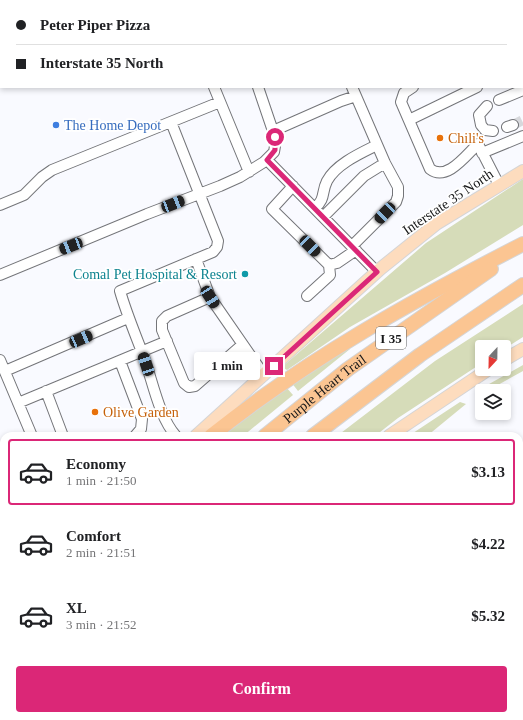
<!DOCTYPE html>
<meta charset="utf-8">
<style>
:root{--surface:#fff;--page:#f2f2f2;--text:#202124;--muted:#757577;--line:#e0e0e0;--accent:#db2777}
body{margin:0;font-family:"Times New Roman",serif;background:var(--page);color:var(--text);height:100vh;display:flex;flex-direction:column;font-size:15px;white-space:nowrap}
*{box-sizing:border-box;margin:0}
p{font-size:13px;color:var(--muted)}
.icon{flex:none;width:22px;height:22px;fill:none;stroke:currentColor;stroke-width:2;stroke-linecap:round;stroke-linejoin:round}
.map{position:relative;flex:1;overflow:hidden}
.side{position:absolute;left:0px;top:432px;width:523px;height:288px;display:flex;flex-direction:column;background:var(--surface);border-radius:12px 12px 0 0;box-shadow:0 2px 6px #0003}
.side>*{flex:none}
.top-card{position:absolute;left:0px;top:0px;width:523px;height:88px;box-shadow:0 2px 6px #0003;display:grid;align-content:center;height:88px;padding:0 16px;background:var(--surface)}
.needle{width:26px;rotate:202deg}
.buttons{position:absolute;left:475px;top:340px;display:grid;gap:8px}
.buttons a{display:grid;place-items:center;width:36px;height:36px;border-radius:4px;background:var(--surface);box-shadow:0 2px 6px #0003;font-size:20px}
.end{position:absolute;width:18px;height:18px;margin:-9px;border:5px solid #db2777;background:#fff;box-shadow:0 0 0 2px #fff}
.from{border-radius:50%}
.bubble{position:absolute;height:28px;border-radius:4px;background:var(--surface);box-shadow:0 2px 6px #0003;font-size:13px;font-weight:800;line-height:28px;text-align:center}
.car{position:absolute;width:12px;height:24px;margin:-12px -6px;border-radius:5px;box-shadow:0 0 3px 1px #0007;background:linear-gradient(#222 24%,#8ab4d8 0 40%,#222 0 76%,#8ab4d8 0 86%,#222 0)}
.top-card b{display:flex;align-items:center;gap:14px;height:38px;font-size:15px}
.top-card b+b{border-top:1px solid var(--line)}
.top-card i{width:10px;height:10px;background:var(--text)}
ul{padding:7px 0 0;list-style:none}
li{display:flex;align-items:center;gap:12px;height:66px;margin:0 8px 6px;padding:0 8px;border:2px solid transparent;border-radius:4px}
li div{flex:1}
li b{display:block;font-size:15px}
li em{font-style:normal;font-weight:800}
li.active{border-color:var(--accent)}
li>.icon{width:36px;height:36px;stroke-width:1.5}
.button{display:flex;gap:8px;margin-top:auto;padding:8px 16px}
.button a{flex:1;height:46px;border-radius:4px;background:var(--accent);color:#fff;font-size:16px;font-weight:800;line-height:46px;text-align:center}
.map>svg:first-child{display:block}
</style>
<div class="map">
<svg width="523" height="720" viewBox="0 0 523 720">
<rect width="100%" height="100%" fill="#f9faff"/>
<!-- green -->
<path fill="#d6dcb9" d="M523,179V225L445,273L350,327L287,370L282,367L426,243Z
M523,304V337L504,349V347H482V363L398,418L375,436H337L435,361Z
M346,346L350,349L298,391L291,382Z
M523,365V371L487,391H482V388Z
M286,387L293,395L243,436H222Z
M460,402L466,404L427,436L410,435Z"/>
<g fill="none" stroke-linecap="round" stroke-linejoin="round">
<!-- minor-tunnel -->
<path stroke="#d7d8dc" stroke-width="10" stroke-dasharray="10 5" stroke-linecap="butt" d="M460,1L462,0
M513,125L523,120"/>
<!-- minor casing -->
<g stroke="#747579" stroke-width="12">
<path id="minor" d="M182,0V1
M501,0L502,1
M110,1L113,0
M0,19L1,21
M522,44L523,46
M0,45H1
M522,65H523
M214,87L249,172
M413,87L404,93L401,102L430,169C447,182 466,155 478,144L499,185
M499,100L523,90
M487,106L479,115L481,125L485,130L493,131
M409,120L477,87
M171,122L218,241L217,247L213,252L120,291C126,312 134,331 142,352C152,377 158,416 176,436
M507,127L513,125
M273,131L341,101L356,96
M482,153L523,136
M267,160L377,272
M293,186L272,209L329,265
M0,205L24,195L42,177L52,170L220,102
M315,208C326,198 321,193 327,181C336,164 361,153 377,145
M323,217L364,176L385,163
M352,246L396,202L398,196V187L385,163L352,87
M196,259L210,297L264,375
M0,275L147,214L220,186L240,177L264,162L274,152L276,140L258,87
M307,296L330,275L329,265L337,263L356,250
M210,297L167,316L162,321V330L184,383L189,387L195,386L242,345
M0,360L32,436
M120,361L142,419L141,429L135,436
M5,371L128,318
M46,391L63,436
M18,403L167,341
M0,459L4,469
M0,566H4
M519,574L523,583
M184,716L186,720
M318,716L320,720"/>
</g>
<!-- major casing -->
<g stroke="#d5d5d6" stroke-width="14">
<path id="major" d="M504,360L523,349
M196,436L380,269L436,224L523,171
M389,436L489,369
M0,624L4,620
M75,720L79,716"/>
</g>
<!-- highway casing -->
<g stroke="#d5d5d6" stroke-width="16">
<g id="highway">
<path d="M211,436C307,359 414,300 523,244"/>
<path id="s1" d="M265,436L348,369L491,269"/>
<path d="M313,436L420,355L523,285"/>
<path d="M0,689L4,684"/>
<path d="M13,720L17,716"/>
</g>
</g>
<!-- minor -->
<use href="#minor" stroke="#fff" stroke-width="10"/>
<!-- major -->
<use href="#major" stroke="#fddcbe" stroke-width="12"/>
<!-- highway -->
<use href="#highway" stroke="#fbc592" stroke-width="14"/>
</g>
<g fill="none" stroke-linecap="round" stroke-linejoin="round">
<!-- route -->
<path stroke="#db2777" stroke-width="5" d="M274,366L377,272L267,160L275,150V137"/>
</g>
<!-- markers -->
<circle fill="#3f7fe0" stroke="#fff" stroke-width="1.5" cx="56" cy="125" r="4"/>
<g fill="#e8710a" stroke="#fff" stroke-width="1.5">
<circle cx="440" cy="138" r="4"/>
<circle cx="95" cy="412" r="4"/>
</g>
<circle fill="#0f9aa8" stroke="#fff" stroke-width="1.5" cx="245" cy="274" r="4"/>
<g text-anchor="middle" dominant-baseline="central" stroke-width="3.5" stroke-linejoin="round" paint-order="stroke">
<!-- shield labels -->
<rect fill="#fff" stroke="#5d5d5e" stroke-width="1" x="376" y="327" width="30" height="22" rx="3"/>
<g font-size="13" font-weight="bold" fill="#171819">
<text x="391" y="338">I 35</text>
</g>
<!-- shop labels -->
<g font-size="14" fill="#366cbe" stroke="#fff" text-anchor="start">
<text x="64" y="125">The Home Depot</text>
</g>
<!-- food labels -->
<g font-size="14" fill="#c56008" stroke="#fff" text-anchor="start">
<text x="448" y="138">Chili's</text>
<text x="103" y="412">Olive Garden</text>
</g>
<!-- street labels -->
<g font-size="14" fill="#171819" stroke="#fff">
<text transform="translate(448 202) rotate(-34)">Interstate 35 North</text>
<text stroke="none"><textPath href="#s1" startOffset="76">Purple Heart Trail</textPath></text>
</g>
<!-- culture labels -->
<g font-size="14" fill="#0d838f" stroke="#fff" text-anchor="end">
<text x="237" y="274">Comal Pet Hospital &amp; Resort</text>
</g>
</g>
</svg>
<div class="buttons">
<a><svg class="needle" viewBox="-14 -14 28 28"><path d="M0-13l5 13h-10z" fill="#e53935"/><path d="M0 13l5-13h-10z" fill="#757577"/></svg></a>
<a><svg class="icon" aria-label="layers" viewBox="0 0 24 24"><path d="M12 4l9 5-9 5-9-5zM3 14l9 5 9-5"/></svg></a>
</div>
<i class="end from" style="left:275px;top:137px"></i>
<i class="end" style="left:274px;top:366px"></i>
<div class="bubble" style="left:194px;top:352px;width:66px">1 min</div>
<i class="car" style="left:173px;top:204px;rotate:69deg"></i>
<i class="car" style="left:385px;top:213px;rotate:224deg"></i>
<i class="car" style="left:71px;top:246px;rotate:249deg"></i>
<i class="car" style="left:310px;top:246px;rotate:135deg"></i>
<i class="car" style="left:210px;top:297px;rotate:147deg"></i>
<i class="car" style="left:81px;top:339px;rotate:67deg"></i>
<i class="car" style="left:146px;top:364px;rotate:341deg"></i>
<div class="top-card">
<b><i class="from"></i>Peter Piper Pizza</b>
<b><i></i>Interstate 35 North</b>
</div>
<section class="side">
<ul>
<li class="active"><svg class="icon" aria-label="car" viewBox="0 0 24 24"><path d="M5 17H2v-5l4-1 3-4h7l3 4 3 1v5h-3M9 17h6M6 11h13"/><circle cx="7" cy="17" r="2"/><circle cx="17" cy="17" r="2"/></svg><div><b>Economy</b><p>1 min · 21:50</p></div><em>$3.13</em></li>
<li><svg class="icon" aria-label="car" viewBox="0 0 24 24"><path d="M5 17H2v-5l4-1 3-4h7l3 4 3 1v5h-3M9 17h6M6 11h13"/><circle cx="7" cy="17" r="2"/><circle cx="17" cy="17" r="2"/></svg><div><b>Comfort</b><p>2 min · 21:51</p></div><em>$4.22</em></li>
<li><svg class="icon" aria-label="car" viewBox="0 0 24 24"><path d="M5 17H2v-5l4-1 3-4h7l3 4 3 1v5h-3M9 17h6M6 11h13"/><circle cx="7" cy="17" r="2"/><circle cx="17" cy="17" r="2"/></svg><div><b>XL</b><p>3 min · 21:52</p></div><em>$5.32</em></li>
</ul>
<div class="button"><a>Confirm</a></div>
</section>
</div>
